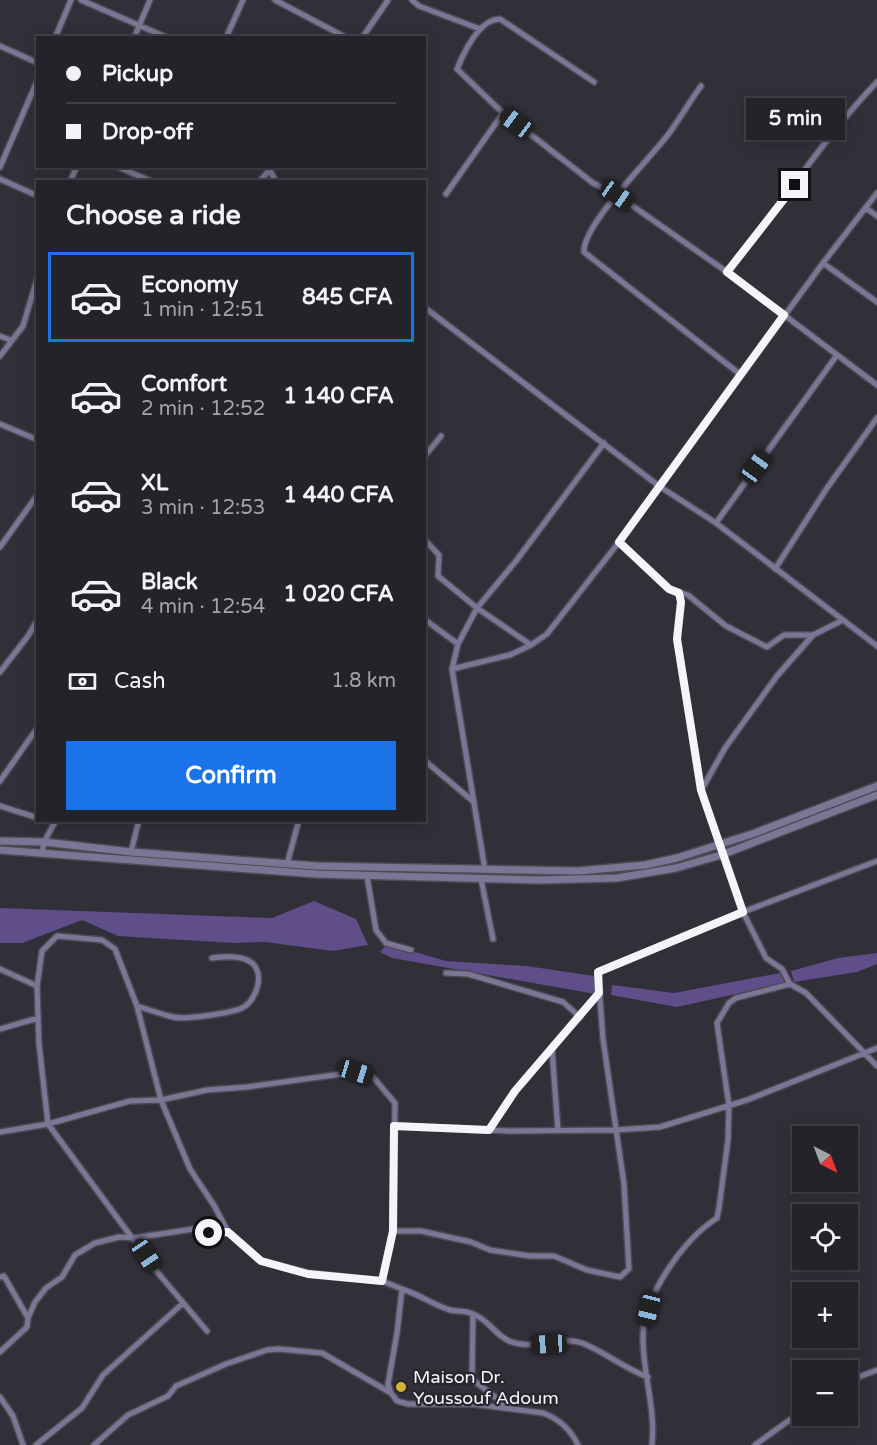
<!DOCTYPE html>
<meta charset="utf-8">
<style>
:root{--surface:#25232a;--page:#2d2b32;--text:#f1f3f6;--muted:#a3a4a8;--line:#424047;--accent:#1a73e8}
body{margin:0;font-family:"Varela Round",sans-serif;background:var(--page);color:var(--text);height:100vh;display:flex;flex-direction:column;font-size:22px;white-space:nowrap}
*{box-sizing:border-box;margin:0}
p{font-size:20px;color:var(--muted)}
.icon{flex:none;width:33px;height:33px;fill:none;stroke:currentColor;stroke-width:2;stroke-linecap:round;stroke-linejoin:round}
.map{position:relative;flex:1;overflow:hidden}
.panel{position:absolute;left:36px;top:180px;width:390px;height:642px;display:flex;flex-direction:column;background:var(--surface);border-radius:0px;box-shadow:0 3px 15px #0003,0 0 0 2px var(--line)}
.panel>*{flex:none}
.hud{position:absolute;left:36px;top:36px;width:390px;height:132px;border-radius:0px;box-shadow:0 3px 15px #0003,0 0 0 2px var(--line);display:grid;align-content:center;height:132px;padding:0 30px;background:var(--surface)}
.needle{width:39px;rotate:138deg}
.fabs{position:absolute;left:792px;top:1126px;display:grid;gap:12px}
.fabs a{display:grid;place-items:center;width:66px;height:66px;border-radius:0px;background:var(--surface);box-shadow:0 3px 15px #0003,0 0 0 2px var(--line);font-size:30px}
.end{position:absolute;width:27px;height:27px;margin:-14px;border:8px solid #f5f4fa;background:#111;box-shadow:0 0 0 3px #111}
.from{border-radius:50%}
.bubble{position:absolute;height:42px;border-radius:0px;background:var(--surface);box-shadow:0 3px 15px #0003,0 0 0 2px var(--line);font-size:20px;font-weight:800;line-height:42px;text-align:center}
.car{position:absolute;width:18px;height:36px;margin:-18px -9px;border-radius:8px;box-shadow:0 0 4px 2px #0007;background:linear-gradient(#222 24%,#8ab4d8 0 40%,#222 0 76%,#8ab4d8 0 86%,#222 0)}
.hud b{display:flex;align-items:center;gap:21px;height:57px;font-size:22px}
.hud b+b{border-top:2px solid var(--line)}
.hud i{width:15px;height:15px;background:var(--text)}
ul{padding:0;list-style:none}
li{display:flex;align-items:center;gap:18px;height:90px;margin:0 12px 9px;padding:0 18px;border:3px solid transparent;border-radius:0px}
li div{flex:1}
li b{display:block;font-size:22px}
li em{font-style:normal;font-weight:800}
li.selected{border-color:var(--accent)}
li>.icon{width:54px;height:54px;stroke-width:1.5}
h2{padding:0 30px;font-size:27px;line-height:72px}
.pay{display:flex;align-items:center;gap:15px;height:66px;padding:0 30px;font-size:22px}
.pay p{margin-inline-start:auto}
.action{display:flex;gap:12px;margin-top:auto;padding:12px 30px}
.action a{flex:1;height:69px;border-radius:0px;background:var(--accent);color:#fff;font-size:24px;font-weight:800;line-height:69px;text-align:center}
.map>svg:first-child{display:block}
</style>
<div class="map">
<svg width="877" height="1445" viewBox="0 0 877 1445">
<rect width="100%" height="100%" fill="#312f38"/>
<!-- green -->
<path fill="#5f4e89" d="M314,901L356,919L368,945L333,951L265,942L233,943L118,936L82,920L22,943H0V908L272,918Z
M387,944L446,961L527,966L594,976L595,994L392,958L380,952Z
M877,953V964L857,972L794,982L791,971L838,958Z
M780,973L786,983L677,1007L611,995L612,985L674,993Z"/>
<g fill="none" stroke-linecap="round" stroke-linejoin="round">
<!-- minor casing -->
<g stroke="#4c4b53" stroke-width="8">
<path id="minor" d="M81,0L168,38
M275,0L347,38
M412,0L419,6L480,29
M55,38L71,0
M134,38L150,0
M226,38L243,0
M362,38L388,0
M0,46L38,63
M594,82L500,19C479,19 464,52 457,69L503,113L593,183L617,195L727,272L877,385
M701,86C690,101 681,117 670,132C653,156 582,225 584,252L741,375
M116,166L153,182
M268,166L276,182
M0,167L38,79
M0,179L38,196
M70,182L77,166
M259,182L273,166
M446,194L503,113
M866,208L877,216
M823,263L877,302
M727,272C779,210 821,140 877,82
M424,307L659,486L716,523L877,646
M0,336L10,340
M0,356L23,326L38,276
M0,424L38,440
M424,457L441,436
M716,523L837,355
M424,539L439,555L438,576L477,608L516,561L604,443
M619,542L670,589L688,595L726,626L767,647L784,635H813
M0,547L38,494
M775,569L827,488L877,418
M679,593L681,602L677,639L701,791L743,912L766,958L782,969L790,984L806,993L877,1066
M424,619L458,644
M452,669L510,655L531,645
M0,672L28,636L38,619
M424,760L474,802
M0,781L38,727
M702,789L725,748L777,676L813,635L843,620
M0,806L38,818
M42,852L44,842L56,820
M131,852L139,820
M287,864L299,820
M485,870L452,669L458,644L477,608L531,645L547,634L619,542L823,263L877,193
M367,876L376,930L386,943L411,950
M481,879L493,939
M0,969L37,986
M446,973L468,974L563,1002L580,1017
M137,1006C149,1010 161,1014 173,1017C185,1020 231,1013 242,1008C258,1000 266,970 249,961C239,955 223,957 212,958
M0,1029L38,1018
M552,1049L558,1131
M394,1126L510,1131L616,1130L660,1127L747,1100L877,1048
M489,1130L515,1091L599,993
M0,1132L48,1124L130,1101L161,1100L207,1090L247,1087L356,1072L373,1077L395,1103L393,1231
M0,1277L4,1276L28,1318L35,1302L46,1288L62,1277L75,1255L95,1243L119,1237L134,1238L193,1229L209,1233L228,1232
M382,1281L393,1231H421L471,1242L490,1250L530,1256H554L587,1270L620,1277L629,1269L624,1184L603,1039L598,972L743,912L877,861
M473,1314C488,1319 494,1334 509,1341C533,1351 559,1335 582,1343C605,1352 625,1369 648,1377
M207,1331L158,1273L48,1124L39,1044L37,986L42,951L57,936L102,940L115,949L137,1006L161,1100L190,1169L215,1207L228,1232L261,1261L308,1273L382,1281L402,1289
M0,1352L27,1327L28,1318
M848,1381L877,1370
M391,1393L388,1384L397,1333L402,1289C418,1294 436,1306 450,1310C458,1312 464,1310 473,1314L472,1379L508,1407
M0,1397L13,1416L23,1445
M36,1445L82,1408L103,1375L182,1304
M94,1445L128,1415L168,1396L176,1386L226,1364L267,1350L279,1349L322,1353L391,1393L397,1401L408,1404H473L543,1413C559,1419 571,1430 578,1445
M652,1445C656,1407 642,1372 643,1335C644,1295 684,1239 717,1218L719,1208L728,1140L729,1106L717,1023L729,1003L736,998L790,984
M755,1445L802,1411"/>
</g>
<!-- tertiary casing -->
<g stroke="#4c4b53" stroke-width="10">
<path id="tertiary" d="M0,841L44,842L131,852L316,866L578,871L645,865L677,858L755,833L877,786
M0,850L316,874L539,880L617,878L676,868L721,855L877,795"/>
</g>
<!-- minor -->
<use href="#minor" stroke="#7d7595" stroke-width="5"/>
<!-- tertiary -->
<use href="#tertiary" stroke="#7d7595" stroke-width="7"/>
</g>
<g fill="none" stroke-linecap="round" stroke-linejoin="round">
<!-- route -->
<path stroke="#f5f4fa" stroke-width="8" d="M209,1233L228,1232L261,1261L308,1274L382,1281L393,1231L394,1126L489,1130L515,1091L599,993L598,972L743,912L701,790L677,639L681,602L679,593L669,589L619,542L784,315L727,272L795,185"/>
</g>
<!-- markers -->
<circle fill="#d7b434" stroke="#27252e" stroke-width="2" cx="401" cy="1387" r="6"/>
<g text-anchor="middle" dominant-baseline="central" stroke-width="4.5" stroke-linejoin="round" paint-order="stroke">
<!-- poi labels -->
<g font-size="18" fill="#f5f4fa" stroke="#27252e" text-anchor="start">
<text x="413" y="1377">Maison Dr.<tspan x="413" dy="21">Youssouf Adoum</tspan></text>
</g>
</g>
</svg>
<div class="fabs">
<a><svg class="needle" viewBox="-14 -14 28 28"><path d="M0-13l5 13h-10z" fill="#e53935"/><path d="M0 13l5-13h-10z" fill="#a3a4a8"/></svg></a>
<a><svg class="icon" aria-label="locate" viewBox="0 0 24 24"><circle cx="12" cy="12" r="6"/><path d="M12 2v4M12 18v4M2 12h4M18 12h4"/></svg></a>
<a>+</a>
<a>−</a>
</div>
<i class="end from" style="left:209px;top:1233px"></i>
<i class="end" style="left:795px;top:185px"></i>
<div class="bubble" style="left:746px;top:98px;width:99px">5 min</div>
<i class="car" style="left:516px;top:123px;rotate:307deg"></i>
<i class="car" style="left:617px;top:195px;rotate:125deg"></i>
<i class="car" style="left:756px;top:467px;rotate:36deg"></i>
<i class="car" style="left:356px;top:1072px;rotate:107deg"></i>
<i class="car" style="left:146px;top:1255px;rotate:146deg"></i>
<i class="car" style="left:649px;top:1309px;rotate:194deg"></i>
<i class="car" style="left:549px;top:1344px;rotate:267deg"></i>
<div class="hud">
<b><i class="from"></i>Pickup</b>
<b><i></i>Drop-off</b>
</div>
<section class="panel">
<h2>Choose a ride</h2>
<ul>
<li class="selected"><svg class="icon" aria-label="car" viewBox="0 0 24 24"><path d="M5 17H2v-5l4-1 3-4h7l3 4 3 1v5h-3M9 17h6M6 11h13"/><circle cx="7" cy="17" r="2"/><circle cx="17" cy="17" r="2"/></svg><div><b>Economy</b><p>1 min · 12:51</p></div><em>845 CFA</em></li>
<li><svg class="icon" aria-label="car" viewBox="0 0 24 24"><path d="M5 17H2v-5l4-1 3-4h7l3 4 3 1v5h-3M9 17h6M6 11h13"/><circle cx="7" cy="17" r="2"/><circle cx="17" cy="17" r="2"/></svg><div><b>Comfort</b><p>2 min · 12:52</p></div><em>1 140 CFA</em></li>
<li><svg class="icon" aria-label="car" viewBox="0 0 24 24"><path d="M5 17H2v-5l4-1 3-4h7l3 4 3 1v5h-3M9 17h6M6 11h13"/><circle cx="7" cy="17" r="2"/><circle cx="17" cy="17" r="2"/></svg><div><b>XL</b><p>3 min · 12:53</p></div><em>1 440 CFA</em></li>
<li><svg class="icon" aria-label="car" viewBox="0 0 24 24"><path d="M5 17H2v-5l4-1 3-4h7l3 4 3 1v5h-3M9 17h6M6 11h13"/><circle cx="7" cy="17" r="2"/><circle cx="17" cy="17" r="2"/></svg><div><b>Black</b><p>4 min · 12:54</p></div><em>1 020 CFA</em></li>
</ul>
<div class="pay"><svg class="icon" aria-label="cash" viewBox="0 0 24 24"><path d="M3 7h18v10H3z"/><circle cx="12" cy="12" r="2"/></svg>Cash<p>1.8 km</p></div>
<div class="action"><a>Confirm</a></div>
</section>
</div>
